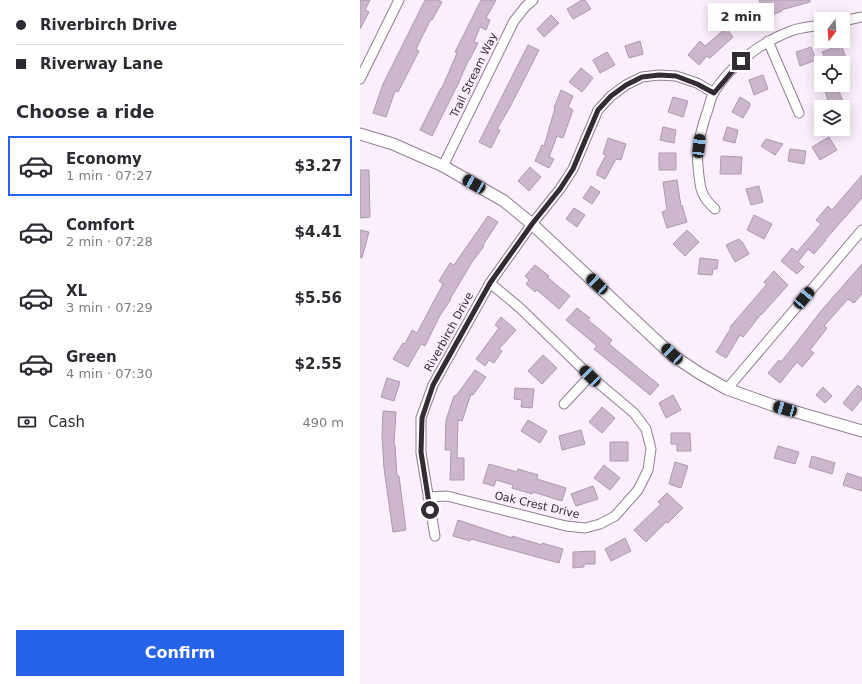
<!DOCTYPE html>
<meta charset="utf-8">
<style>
:root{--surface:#fff;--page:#f7f7f7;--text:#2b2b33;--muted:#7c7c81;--line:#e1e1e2;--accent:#2563eb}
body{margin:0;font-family:"DejaVu Sans",sans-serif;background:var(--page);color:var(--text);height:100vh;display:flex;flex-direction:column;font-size:15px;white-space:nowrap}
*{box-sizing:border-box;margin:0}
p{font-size:13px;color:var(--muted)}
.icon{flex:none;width:22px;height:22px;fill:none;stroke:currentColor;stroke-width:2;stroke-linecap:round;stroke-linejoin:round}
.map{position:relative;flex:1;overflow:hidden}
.side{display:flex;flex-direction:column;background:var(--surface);width:360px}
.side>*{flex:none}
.banner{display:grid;align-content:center;height:88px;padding:0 16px;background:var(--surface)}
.needle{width:26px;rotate:197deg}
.tools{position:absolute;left:454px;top:12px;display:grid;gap:8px}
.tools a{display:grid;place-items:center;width:36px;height:36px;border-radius:0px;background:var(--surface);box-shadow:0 2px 10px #0003;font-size:20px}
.end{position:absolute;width:18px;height:18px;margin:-9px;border:5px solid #342b34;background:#fff;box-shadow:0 0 0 2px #fff}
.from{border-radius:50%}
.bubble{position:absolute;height:28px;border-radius:0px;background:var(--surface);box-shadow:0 2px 10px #0003;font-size:13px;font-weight:800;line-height:28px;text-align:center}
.car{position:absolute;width:12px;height:24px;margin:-12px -6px;border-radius:5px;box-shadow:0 0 3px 1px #0007;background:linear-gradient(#222 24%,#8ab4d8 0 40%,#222 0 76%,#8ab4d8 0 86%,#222 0)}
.banner b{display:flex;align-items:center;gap:14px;height:38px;font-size:15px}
.banner b+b{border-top:1px solid var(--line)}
.banner i{width:10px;height:10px;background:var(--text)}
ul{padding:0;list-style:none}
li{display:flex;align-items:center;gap:12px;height:60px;margin:0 8px 6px;padding:0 8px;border:2px solid transparent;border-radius:0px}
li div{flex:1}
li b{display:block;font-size:15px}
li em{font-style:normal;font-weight:800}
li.current{border-color:var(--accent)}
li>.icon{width:36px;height:36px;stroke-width:1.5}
h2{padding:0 16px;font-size:18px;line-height:48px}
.pay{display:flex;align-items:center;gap:10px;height:44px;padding:0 16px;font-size:15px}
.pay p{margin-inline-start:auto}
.button{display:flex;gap:8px;margin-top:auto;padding:8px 16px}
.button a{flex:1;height:46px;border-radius:0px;background:var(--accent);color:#fff;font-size:16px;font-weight:800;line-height:46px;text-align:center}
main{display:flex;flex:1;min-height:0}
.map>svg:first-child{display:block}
</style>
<main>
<section class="side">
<div class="banner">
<b><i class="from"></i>Riverbirch Drive</b>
<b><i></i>Riverway Lane</b>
</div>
<h2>Choose a ride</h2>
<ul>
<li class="current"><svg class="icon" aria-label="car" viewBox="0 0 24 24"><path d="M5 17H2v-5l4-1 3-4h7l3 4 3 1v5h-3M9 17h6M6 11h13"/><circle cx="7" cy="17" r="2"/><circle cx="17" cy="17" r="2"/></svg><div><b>Economy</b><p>1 min · 07:27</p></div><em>$3.27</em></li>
<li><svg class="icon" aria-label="car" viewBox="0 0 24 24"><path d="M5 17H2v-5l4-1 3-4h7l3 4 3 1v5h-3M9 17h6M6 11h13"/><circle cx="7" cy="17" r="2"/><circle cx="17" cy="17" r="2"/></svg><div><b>Comfort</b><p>2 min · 07:28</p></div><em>$4.41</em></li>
<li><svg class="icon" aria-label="car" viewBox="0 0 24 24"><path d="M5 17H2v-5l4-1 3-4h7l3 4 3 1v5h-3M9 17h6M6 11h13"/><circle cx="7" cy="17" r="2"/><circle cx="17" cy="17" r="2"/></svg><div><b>XL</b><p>3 min · 07:29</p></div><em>$5.56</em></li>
<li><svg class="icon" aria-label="car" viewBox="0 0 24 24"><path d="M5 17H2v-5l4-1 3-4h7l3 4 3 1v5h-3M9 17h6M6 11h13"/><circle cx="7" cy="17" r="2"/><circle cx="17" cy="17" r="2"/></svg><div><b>Green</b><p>4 min · 07:30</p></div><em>$2.55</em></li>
</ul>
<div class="pay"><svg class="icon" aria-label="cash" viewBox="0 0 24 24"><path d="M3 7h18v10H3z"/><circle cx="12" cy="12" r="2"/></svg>Cash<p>490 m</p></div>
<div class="button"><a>Confirm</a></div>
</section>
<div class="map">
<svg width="502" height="684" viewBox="0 0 502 684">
<rect width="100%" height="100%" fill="#fceffd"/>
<!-- building -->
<path fill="#cdb7ce" stroke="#ad98ae" d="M0,0H10L5,10L9,12L0,29Z
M65,0H78L82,2L72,20L71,19L56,49L59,51L38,92L35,91L26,117L13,113L23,84Z
M121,0H136L126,18L130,20L126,30L120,27L114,42L118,43L110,59H109L98,84L72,136L60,130L81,88H82L97,53L95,52Z
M222,0H225L231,9L213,19L207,9Z
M399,0H450V2L421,10L422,11L406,17Z
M387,13L394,23L383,31L376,21Z
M191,15L199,23L184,37L177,29Z
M366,28L373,37L350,58L347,56L339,65L328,55L340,41L345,46Z
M280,41L283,54L269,58L265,46Z
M168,45L179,50L150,107L137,129L140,130L131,148L119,142Z
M481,45L486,58L474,63H467L462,52Z
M451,47L456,60L440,66L436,52Z
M247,52L255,65L240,73L233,60Z
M221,68L233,78L222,92L209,82Z
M403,75L408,89L394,95L389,80Z
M463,85H477L483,102L470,106Z
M201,90L213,96L208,107L213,110L203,138L197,136L189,157L194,159L189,168L175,161L182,145L184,146L195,108H194Z
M313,97L328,101L323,117L308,112Z
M380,97L390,103V106L383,118L372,112Z
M303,127L316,130L314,143L300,140Z
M367,127L378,130L375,143L363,140Z
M469,137L477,150L460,160L452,147Z
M248,138L266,144L261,160L256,159L245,179L237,175V172L246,155L243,154Z
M406,139L423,144L415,155L401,146Z
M430,149L446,151L444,164L428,161Z
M299,153H316V170H299Z
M361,156L382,157L381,174H360Z
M170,167L181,177L169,191L158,181Z
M0,170H9L10,217L0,218Z
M502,175V198L465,240H466L454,254L448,249L438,262L444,267L437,274L421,261L432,248L437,252L461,224L456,220L468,206L472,210Z
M317,180L321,206L322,205L327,222L307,228L302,212L307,210L303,182Z
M231,186L240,192L232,204L223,198Z
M399,186L403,202L391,205L386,189Z
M214,208L225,215L217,227L206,219Z
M394,215L412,224L404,239L387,230Z
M128,216L138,222L123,245L124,246L112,262L90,299H91L79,317L65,346L61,344L48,367L33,359L43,343L45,344L52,330L57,333L83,284L79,281L90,263L94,265Z
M0,230L9,232L2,258L0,257Z
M327,230L339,242L325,256L313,244Z
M379,239L383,243L389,254L375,262L366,245Z
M340,258L358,260L357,269H353L352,275L338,274Z
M502,264V294L494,303L488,299L464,326L467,328L450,350L454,353L442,367L437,362L420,383L408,373L419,360L421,362L444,333L461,311Z
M175,265L189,276L187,277L210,296L199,309L177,290L175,292L166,284L169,280L165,276Z
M414,271L428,285L401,315V314L383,337L380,335L366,358L356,352L371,328L370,327L407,284L404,282Z
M217,308L230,318L228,320L252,340L249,344L299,385L290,395L234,349L237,346L206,320Z
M141,317L156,330L139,349L142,351L134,363L129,360L125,366L116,359L139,328L135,325Z
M183,355L197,368L182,384L168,371Z
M115,370L126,377L113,395L111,394L102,421L98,420L97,458H104V480H90L91,450H85L86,420L94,396H96Z
M27,378L40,382L34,401L21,397Z
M498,385L502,389V399L492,411L483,403Z
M463,387L472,396L465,403L456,395Z
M155,388L174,389L172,408L161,407L162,400L154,399Z
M313,395L321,410L306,418L299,403Z
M242,407L255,418L242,433L229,422Z
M23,411L36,412L34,445H35L37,476H39L46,530L33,532L24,468L22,436Z
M168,420L187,431L180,443L161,431Z
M221,430L225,444L202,450L199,436Z
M311,433H330L331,451H317V444H311Z
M250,442H268V461H250Z
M418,446L439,452L435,464L414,458Z
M452,456L475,463L472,474L449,467Z
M315,462L328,466L321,488L309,484Z
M129,464L157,472L158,469L178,475L177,479L206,488L202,501L173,492L172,494L152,488L153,485L136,480L134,486L123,483Z
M244,465L260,478L250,490L234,478Z
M487,473L502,478V491L483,485Z
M233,486L238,499L216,506L211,494Z
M307,493L323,508L308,523L306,522L286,542L274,530L301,504L298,502Z
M98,520L152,538V536L182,545V543L203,549L199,563L111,539L110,541L93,536Z
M265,538L271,551L251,561L245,549Z
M235,551V564H224V567L213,568V552Z"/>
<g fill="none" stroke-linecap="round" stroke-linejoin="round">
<!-- minor casing -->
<g stroke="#917d92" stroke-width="11">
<path id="minor" d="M483,21L502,17
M408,41L439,113
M0,79L39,0
M83,166L154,21L166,6L173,0
M355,209C339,195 340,185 338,166C336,148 341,131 346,115C349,108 350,99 354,92C371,65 401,42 431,31C441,27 451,27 461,25
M367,389L502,230
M204,404L230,376
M68,497L87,496L206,526L225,528L240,524L255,516L278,490L288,470L291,449L286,429L274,413L230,376L160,308L130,283
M75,536L61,453V418L73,385L130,283L172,224L200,189L213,169L238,110L251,96L266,85L282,77L299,75L316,76L337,83L354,93"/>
</g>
<!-- tertiary casing -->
<g stroke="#917d92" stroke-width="13">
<path id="tertiary" d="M0,134L33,144L83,166L144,201L172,224L312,355L339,373L367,389L412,405L502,431"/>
</g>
<!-- minor -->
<use href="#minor" stroke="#fff" stroke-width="9"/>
<!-- tertiary -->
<use href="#tertiary" stroke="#fff" stroke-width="11"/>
</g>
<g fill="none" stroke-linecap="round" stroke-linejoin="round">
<!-- route -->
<path stroke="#342b34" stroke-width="5" d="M70,510L61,452L62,418L73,385L130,283L172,224L200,189L213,169L238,110L251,96L266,85L282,77L299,75L316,76L337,84L354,93L381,61"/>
</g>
<g text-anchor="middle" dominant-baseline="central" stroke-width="3" stroke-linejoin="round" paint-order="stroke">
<!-- street labels -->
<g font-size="11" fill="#342b34" stroke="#fceffd">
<text transform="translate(114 75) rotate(-64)">Trail Stream Way</text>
<text transform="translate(89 332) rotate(-61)">Riverbirch Drive</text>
<text transform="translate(177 505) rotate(13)">Oak Crest Drive</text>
</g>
</g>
</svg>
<div class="tools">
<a><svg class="needle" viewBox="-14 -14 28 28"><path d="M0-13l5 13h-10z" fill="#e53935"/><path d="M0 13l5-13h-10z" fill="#7c7c81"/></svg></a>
<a><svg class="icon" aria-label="locate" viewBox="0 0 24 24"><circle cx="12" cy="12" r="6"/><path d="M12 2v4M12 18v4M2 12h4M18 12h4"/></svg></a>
<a><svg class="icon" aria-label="layers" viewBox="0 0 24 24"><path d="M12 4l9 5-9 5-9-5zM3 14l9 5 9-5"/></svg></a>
</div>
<i class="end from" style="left:70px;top:510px"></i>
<i class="end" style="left:381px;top:61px"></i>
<div class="bubble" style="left:348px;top:3px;width:66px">2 min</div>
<i class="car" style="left:339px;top:146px;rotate:6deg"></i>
<i class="car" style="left:114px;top:184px;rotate:300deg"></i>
<i class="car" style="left:237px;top:284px;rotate:313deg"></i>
<i class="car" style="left:444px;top:298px;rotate:40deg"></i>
<i class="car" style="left:312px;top:354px;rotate:313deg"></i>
<i class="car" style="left:230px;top:376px;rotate:314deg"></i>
<i class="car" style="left:425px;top:409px;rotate:286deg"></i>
</div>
</main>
